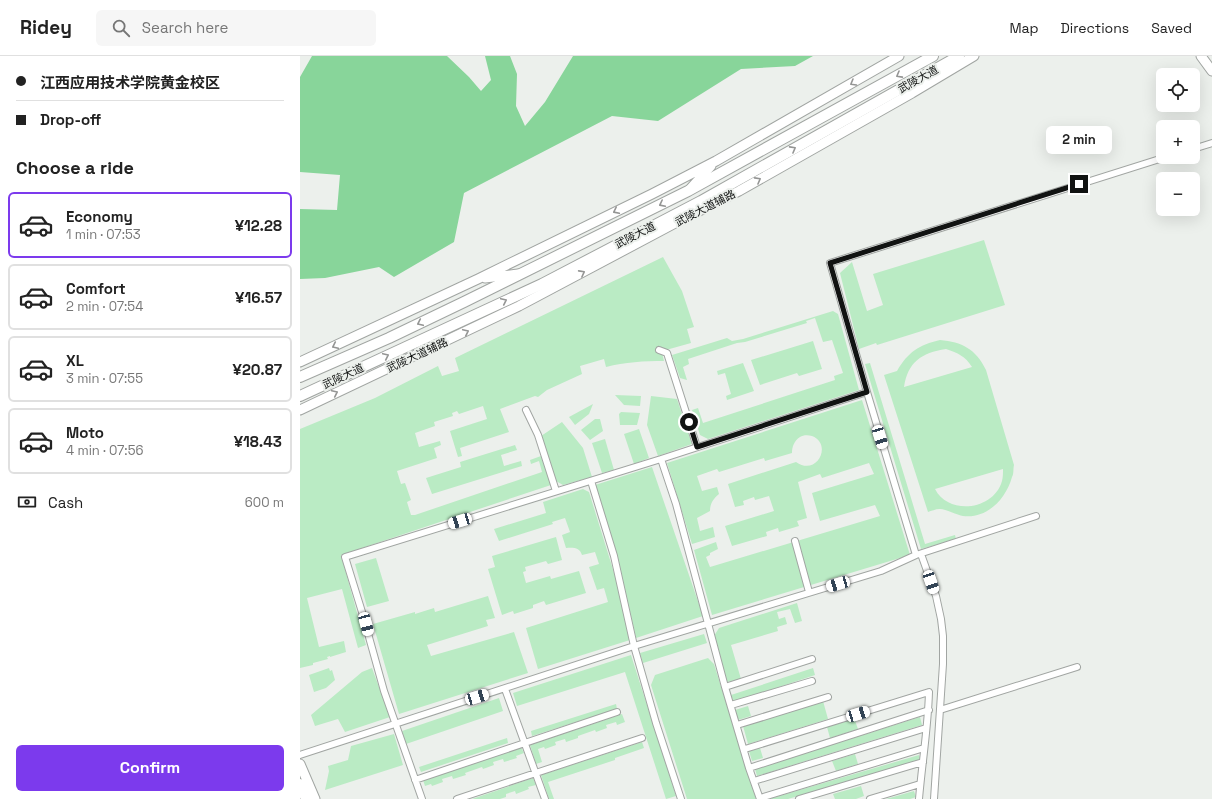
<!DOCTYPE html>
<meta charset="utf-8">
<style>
:root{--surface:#fff;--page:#f6f6f6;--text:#222;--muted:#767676;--line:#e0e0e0;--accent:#7c3aed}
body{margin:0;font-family:"Space Grotesk","Noto Sans SC",sans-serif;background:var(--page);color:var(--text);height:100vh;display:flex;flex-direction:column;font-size:15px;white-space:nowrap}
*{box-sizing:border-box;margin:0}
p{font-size:13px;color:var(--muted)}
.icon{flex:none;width:22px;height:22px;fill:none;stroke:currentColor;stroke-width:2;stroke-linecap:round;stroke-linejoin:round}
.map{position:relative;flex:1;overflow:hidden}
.sheet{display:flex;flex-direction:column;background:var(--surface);width:300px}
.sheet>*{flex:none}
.guide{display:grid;align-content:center;height:88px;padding:0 16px;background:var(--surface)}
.buttons{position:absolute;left:856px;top:12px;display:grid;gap:8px}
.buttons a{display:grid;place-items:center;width:44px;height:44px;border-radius:6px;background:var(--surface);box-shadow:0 4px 16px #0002;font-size:20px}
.end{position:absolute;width:18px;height:18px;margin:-9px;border:5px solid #111312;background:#fff;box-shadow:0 0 0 2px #fff}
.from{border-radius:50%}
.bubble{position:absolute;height:28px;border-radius:6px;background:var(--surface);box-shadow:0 4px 16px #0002;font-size:13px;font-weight:700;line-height:28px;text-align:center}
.car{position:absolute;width:12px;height:24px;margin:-12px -6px;border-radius:5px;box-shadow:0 0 3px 1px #0007;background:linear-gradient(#fff 24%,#345 0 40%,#fff 0 76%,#345 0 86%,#fff 0)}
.guide b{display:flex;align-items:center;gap:14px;height:38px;font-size:15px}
.guide b+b{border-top:1px solid var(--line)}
.guide i{width:10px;height:10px;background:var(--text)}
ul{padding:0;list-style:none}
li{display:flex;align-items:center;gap:12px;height:66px;margin:0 8px 6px;padding:0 8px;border:2px solid var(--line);border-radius:6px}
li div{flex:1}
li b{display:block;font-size:15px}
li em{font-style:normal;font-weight:700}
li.on{border-color:var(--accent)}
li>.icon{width:36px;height:36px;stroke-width:1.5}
h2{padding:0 16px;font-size:18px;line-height:48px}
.pay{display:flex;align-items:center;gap:10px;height:44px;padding:0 16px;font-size:15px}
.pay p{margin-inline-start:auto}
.primary-button{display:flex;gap:8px;margin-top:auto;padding:8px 16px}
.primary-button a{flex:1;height:46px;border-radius:6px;background:var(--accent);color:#fff;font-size:16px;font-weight:700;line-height:46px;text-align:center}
header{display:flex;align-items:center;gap:24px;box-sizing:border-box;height:56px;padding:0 20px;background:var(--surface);border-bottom:1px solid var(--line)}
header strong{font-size:19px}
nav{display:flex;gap:22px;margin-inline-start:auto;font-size:14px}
.search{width:280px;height:36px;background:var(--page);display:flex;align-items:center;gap:10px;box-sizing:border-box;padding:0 14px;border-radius:6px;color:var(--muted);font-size:15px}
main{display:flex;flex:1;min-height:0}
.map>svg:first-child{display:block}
</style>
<header>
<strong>Ridey</strong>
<div class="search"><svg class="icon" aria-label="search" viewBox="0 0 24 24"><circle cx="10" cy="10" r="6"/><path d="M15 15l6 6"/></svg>Search here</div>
<nav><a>Map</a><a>Directions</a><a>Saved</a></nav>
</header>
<main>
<section class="sheet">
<div class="guide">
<b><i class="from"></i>江西应用技术学院黄金校区</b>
<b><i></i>Drop-off</b>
</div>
<h2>Choose a ride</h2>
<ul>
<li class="on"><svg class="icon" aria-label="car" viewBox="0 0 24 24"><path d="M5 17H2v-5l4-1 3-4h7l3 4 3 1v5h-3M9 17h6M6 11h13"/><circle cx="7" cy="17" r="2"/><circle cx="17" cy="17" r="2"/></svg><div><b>Economy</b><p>1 min · 07:53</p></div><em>¥12.28</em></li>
<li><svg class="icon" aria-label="car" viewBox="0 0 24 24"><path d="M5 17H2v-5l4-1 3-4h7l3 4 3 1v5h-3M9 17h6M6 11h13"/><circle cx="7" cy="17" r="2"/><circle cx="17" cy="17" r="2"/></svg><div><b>Comfort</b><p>2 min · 07:54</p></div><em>¥16.57</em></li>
<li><svg class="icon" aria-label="car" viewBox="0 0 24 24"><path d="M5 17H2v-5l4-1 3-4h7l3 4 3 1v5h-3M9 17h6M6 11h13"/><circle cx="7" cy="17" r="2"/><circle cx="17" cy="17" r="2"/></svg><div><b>XL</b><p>3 min · 07:55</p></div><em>¥20.87</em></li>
<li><svg class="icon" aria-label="car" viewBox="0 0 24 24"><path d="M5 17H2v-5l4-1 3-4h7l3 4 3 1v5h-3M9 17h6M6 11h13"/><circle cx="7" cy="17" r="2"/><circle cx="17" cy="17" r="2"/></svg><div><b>Moto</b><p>4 min · 07:56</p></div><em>¥18.43</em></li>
</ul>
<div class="pay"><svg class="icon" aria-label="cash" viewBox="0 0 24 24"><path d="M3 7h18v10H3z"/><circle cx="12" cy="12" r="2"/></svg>Cash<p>600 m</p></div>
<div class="primary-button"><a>Confirm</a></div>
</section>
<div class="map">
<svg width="912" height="743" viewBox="0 0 912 743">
<rect width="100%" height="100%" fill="#ecf0ec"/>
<!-- green -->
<path fill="#baebc4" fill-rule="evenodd" d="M684,184L705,249L577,289L576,287L559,293L540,217L552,206L567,255L583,249L573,218Z
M363,201L382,235L394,271L387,273L391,287L366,294L362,297L364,305C344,305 325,306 306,311L304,303L280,310L282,318L247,334L238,341L235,340L200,353L209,376L160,392L162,400L158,401L150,375L187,363L183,350L159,358L157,355L152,357L153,360L134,366L135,370L115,377L119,391L140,385L141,389L134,392L137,402L97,415L101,428L105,427L111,444L107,446L111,459H115L242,416L239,405L231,408L230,404L241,400L251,429L41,499L66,589L58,592L42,533L7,542L19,591L44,585L46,596L30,601V600L27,601L28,603L13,607V609L0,612V373L75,342L138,310L142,320L159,315L155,302Z
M533,255L538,258L559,334L408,383L400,379L392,354L398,352L403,367L535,324L534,320L543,317L532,284L523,286L515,262L506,265L507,267L445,286L437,287L388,303L389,308L383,311L387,324L380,322L372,299L427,282L432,285L443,283Z
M640,284C662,286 676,293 686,314L714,409C713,413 714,418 712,421C706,443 687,463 663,460C657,459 644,452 639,453C636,453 631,455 628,456L584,319L597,315C608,296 619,289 640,284ZM646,293C658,297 665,300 672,311L604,331C608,306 621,297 646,293ZM703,413C703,417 703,421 702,425C694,454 649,460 635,433Z
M513,285L522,313L499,320L497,317L460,329L451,304Z
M443,307L454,335L427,344L426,340L431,338L425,317L418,319L417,315Z
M570,307L625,488L655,479L656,483L621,493L565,308Z
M315,339L341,340L340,350L324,349Z
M351,340L377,343L392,388L358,400L347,369Z
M562,344L610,499L412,559L394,494L416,486L418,493L410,497V499L406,501L410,511L580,460L575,449L520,465L512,437L574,418L569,407L522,422L520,418L498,426L507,462L497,465L499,470L479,476L478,472L466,476L467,480L432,490L425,470L474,455L469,440L455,444L454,441L443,445L444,449L435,451L428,428L496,406C517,421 533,388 512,380C508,379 503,379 500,381C494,385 492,391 492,397L465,405L464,402L419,416L417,413L397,420L402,435L417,431L419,438C413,443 410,448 410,455L397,462L400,475L413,471L415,481L392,488L367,407Z
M293,348L289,358L275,369L269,361Z
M321,356L340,357L337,369H320L319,358Z
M295,363H300L303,375L290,384L281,374Z
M262,366L283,392L292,421L263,429L256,425L241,380Z
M339,373L349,402L334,408L324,378Z
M305,383L314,414L302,417L292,387Z
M215,389L217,394L201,399L204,410L221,405L222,410L132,438L126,422L161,411L160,406Z
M352,411L403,560L336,582L317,499L295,429Z
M283,433L289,436L320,536V542L330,584L238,613L226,572L308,546L304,532L297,534L289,511L299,508L295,496L282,499C280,492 274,491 266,492L262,479L270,476L265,462L252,466L253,468L199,485L194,473L246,457L243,446Z
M256,481L262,504L248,508L246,505L225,511L226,515L223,516L226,527L250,520L251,523L279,515L286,537L246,549L244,545L233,549V552L214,558L213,555L202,559L188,513L195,511L192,500Z
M76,502L89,545L67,551L55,508Z
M188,540L195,562L186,564L188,570L127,589L131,600L214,576L228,617L99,658L73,568L115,556V558L134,552L135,556Z
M497,547L502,565L495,567L490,553L477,556L479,563L485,561L487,568L477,571L478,575L431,589L441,623L427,626L414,580L419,572Z
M404,578L407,587L343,607L340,597Z
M331,599L376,740L366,743L325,616L217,650L213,637Z
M408,602L414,608L456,743H387L351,629L355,619Z
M29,612L30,615L32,614L35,624L26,632L14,636L9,619Z
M72,612L90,661L45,676L38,663L15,670L11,659L62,616Z
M513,612L515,619L434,646L431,639Z
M199,642L203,655L106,688L102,675Z
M523,645L528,663L448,688L443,670Z
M316,648L317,653L232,680L231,675Z
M448,650L451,660L438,664L435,654Z
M322,658L325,666L317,669L316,666L306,669L307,672L296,676L295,674L278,680V682L266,686L265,683L255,686L256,689L245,693L244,691L238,693L242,706L236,708L230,689Z
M620,661L622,669L457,720L455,713Z
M554,662L558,673L530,682L527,671Z
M94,678L103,709L25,734L29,715L28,710L48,704L51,690Z
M207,682L208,687L121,716L119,711Z
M342,686L344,692L315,702V704L248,726L254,743H249L241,719Z
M221,691L224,697L216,700L217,702L204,706L203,703L193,706L194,709L183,713L182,711L165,717L166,719L153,723L152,720L142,723L143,726L132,730L131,728L125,730L123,724Z
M460,692L463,702L452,705L449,695Z
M555,698L558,708L536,715L532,705Z
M619,699L620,704L488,743H469Z
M233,722L236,729L228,731L229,733L216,738L215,735L206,738V741L200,743H172Z
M561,730L564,740L556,743H535L533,738Z
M614,735L616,741L610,743H586Z"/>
<!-- forest -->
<path fill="#88d59a" d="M12,0H147L169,21L181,35L191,24L185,0H210L217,18L216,50L225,70L245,46L273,0H513L495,10L441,13L358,65L312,60L164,137L154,186L94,221L79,211L25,222L0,223V153L37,154L40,119L0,116V21Z"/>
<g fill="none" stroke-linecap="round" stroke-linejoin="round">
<!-- street casing -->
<g stroke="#a1a5a2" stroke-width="8">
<path id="street" d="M893,93L912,87
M359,294L367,297L397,391
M226,354L238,379L256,435
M361,403L376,448L425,631L449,712L460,743
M291,425L314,500L334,590L356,667L381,743
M495,485L509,536
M621,498L636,540L641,563L643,580V608L634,743
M616,499L567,336L530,207L866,101
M425,631L512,603
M205,633L245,743
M431,649L512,625
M640,654L777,611
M437,669L528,641
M445,693L629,636C628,672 622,707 619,743
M0,699L334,590L581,515L616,499L736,460
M449,712L629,654
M115,724L317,656
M454,725L626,672
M460,742L624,692
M122,743L84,635L62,556L45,501L361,403L567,336
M157,743L342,682
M499,743L623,706
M570,743L620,728"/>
</g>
<!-- secondary casing -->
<g stroke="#a1a5a2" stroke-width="11">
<path id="secondary" d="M901,0L912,15
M391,132L411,110
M185,222L218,218
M0,306L178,223L352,138L416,105L599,0
M0,354L219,250L379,165L439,135L612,37L674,0
M0,708L15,743"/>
</g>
<!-- primary casing -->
<g stroke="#a1a5a2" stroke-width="12">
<path id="primary" d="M0,321L89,282L164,246L388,135L633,0
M0,340L242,228L401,145L659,0
M0,728L6,743"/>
</g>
<!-- street -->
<use href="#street" stroke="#fff" stroke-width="6"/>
<!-- secondary -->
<use href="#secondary" stroke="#fff" stroke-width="9"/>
<!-- primary -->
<use href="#primary" stroke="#fff" stroke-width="10"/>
</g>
<!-- one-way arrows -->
<defs><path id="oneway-chevron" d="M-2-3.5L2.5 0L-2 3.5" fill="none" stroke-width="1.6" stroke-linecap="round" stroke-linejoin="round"/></defs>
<g stroke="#949594">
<use href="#oneway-chevron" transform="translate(599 19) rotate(151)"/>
<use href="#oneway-chevron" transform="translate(553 27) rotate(150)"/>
<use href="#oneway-chevron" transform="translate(493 93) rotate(-29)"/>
<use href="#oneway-chevron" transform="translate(458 124) rotate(-29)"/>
<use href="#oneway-chevron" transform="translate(362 148) rotate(153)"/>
<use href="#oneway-chevron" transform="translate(316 155) rotate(154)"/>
<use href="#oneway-chevron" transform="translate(282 217) rotate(-28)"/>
<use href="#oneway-chevron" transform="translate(204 245) rotate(-25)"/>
<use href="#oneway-chevron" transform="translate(120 267) rotate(155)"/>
<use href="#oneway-chevron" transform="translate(166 276) rotate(-25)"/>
<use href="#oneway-chevron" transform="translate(35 290) rotate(155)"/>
<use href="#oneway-chevron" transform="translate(86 300) rotate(-25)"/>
<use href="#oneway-chevron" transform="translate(35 337) rotate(-25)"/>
</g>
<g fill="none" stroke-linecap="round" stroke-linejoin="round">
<!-- route -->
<path stroke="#111312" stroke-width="5" d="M389,366L397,391L567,336L530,207L779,128"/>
</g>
<g text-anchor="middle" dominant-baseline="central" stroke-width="4" stroke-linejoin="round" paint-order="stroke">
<!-- street labels -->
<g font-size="11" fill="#111312" stroke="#ecf0ec">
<text transform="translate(618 23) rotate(-29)">武陵大道</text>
<text transform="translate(405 152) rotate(-27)">武陵大道辅路</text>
<text transform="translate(335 179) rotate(-27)">武陵大道</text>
<text transform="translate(117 299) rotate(-25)">武陵大道辅路</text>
<text transform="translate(43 320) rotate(-25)">武陵大道</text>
</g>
</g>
</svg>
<div class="buttons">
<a><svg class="icon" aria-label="locate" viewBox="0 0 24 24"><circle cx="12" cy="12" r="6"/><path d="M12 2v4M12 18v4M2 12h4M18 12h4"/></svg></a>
<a>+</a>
<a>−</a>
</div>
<i class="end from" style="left:389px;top:366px"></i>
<i class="end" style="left:779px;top:128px"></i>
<div class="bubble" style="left:746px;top:70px;width:66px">2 min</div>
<i class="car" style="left:580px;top:381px;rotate:163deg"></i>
<i class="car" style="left:160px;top:465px;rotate:253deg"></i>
<i class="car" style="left:631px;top:526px;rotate:161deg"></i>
<i class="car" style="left:538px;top:528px;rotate:254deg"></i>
<i class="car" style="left:66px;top:568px;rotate:165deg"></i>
<i class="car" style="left:177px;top:641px;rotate:73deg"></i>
<i class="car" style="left:558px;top:658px;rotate:73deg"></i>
</div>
</main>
